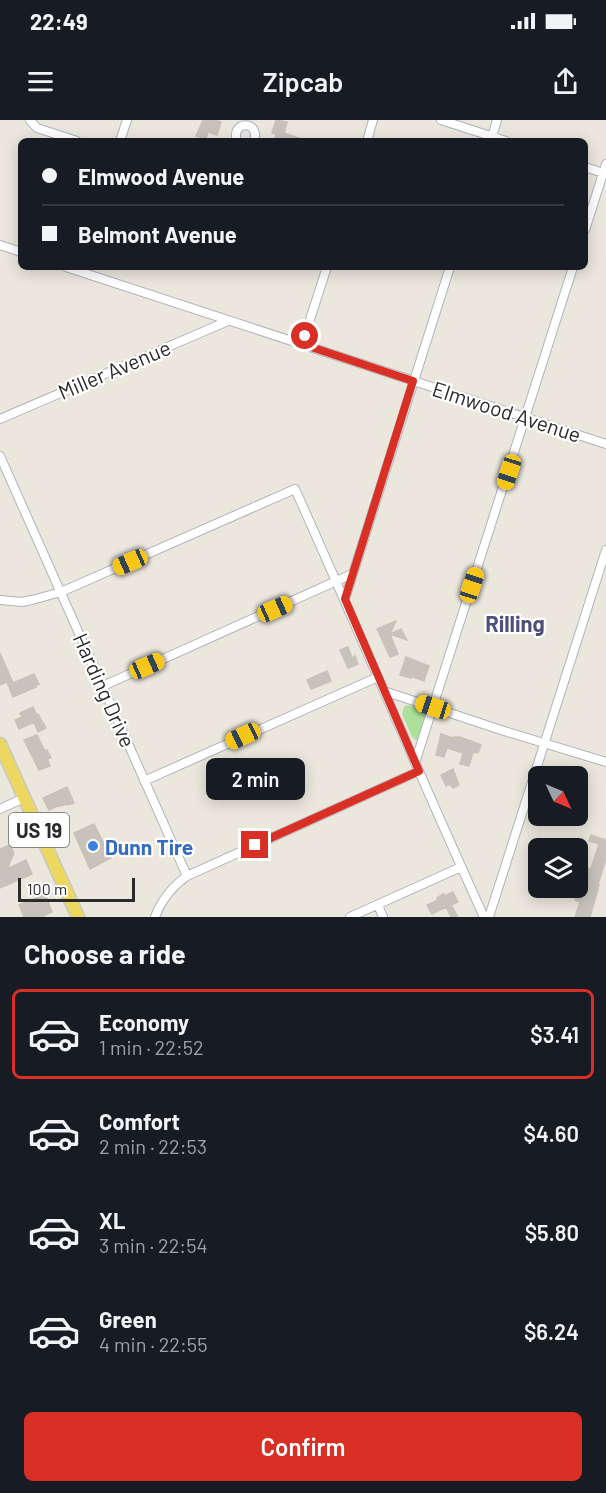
<!DOCTYPE html>
<meta charset="utf-8">
<style>
:root{--surface:#171b24;--page:#20242c;--text:#f1f3f6;--muted:#9ea1a6;--line:#363941;--accent:#d93025}
body{margin:0;font-family:Barlow,sans-serif;background:var(--page);color:var(--text);height:100vh;display:flex;flex-direction:column;font-size:22px;white-space:nowrap}
*{box-sizing:border-box;margin:0}
p{font-size:20px;color:var(--muted)}
.icon{flex:none;width:33px;height:33px;fill:none;stroke:currentColor;stroke-width:2;stroke-linecap:round;stroke-linejoin:round}
.map{position:relative;height:797px;overflow:hidden}
.drawer{display:flex;flex-direction:column;background:var(--surface);flex:1}
.drawer>*{flex:none}
.top-card{position:absolute;left:18px;top:18px;width:570px;height:132px;border-radius:9px;box-shadow:0 3px 15px #0003;display:grid;align-content:center;height:132px;padding:0 24px;background:var(--surface)}
.needle{width:39px;rotate:134deg}
.fabs{position:absolute;left:528px;top:646px;display:grid;gap:12px}
.fabs a{display:grid;place-items:center;width:60px;height:60px;border-radius:9px;background:var(--surface);box-shadow:0 3px 15px #0003;font-size:30px}
.scale{position:absolute;left:18px;bottom:15px;width:117px;box-sizing:border-box;padding-left:6px;border:3px solid #2a2a2a;border-top:0;font-size:16px;line-height:21px;white-space:nowrap;color:#2a2a2a;-webkit-text-stroke:4px #fff;paint-order:stroke}
.end{position:absolute;width:27px;height:27px;margin:-14px;border:8px solid #d93025;background:#fff;box-shadow:0 0 0 3px #fff}
.from{border-radius:50%}
.bubble{position:absolute;height:42px;border-radius:9px;background:var(--surface);box-shadow:0 3px 15px #0003;font-size:20px;font-weight:600;line-height:42px;text-align:center}
.car{position:absolute;width:18px;height:36px;margin:-18px -9px;border-radius:8px;box-shadow:0 0 4px 2px #0007;background:linear-gradient(#f5c518 24%,#345 0 40%,#f5c518 0 76%,#345 0 86%,#f5c518 0)}
.top-card b{display:flex;align-items:center;gap:21px;height:57px;font-size:22px}
.top-card b+b{border-top:2px solid var(--line)}
.top-card i{width:15px;height:15px;background:var(--text)}
ul{padding:0;list-style:none}
li{display:flex;align-items:center;gap:18px;height:90px;margin:0 12px 9px;padding:0 12px;border:3px solid transparent;border-radius:9px}
li div{flex:1}
li b{display:block;font-size:22px}
li em{font-style:normal;font-weight:600}
li.current{border-color:var(--accent)}
li>.icon{width:54px;height:54px;stroke-width:1.5}
h2{padding:0 24px;font-size:27px;line-height:72px}
.action{display:flex;gap:12px;margin-top:auto;padding:12px 24px}
.action a{flex:1;height:69px;border-radius:9px;background:var(--accent);color:#fff;font-size:24px;font-weight:600;line-height:69px;text-align:center}
.status{display:flex;justify-content:space-between;align-items:center;height:42px;padding:0 30px;background:var(--surface);direction:ltr}
.status svg{height:16px;fill:currentColor}
header{display:flex;justify-content:space-between;align-items:center;height:78px;padding:0 24px;background:var(--surface);font-size:27px;font-weight:600}
.map>svg:first-child{display:block}
</style>
<div class="status"><b>22:49</b><svg viewBox="0 0 49 12"><path d="M0 12V9h3v3zM5 12V6h3v6zM10 12V3h3v9zM15 12V0h3v12zM26 1h20v11H26zM47 4h2v5h-2z"/></svg></div>
<header><svg class="icon" aria-label="menu" viewBox="0 0 24 24"><path d="M4 6h16M4 12h16M4 18h16"/></svg>Zipcab<svg class="icon" aria-label="share" viewBox="0 0 24 24"><path d="M12 15V3M7 8l5-5 5 5M5 13v7h14v-7"/></svg></header>
<div class="map">
<svg width="606" height="797" viewBox="0 0 606 797">
<rect width="100%" height="100%" fill="#ece7dd"/>
<!-- green -->
<path fill="#ade19b" d="M407,585L425,590L426,592L418,620H415L412,617L402,594L404,587Z"/>
<!-- building -->
<path fill="#c7c3bc" stroke="#c7c3b6" stroke-width="1.5" d="M203,0H214L221,2L217,15L208,12L206,19L196,16Z
M276,0L287,2L284,13L305,20V21H274L276,14L272,13Z
M396,501L390,514L401,509L407,520L390,514L398,534L390,537L377,509Z
M348,527L352,538L355,536L358,544L348,548L340,530Z
M0,533L13,563L34,554L39,564L35,566L36,567L13,577L7,562L0,565Z
M406,537L429,546L424,561L411,556V558L400,555Z
M327,551L331,561L311,569L307,560Z
M33,587L36,594H38L46,608L38,612L34,602L19,609L15,600L22,597L20,593Z
M441,614L453,618L454,617H460L481,625L478,633L473,632L469,646L460,644L463,633L447,628L444,637L436,635Z
M37,615L45,631L47,630L51,638L47,639L50,646L39,650L24,620Z
M453,649L459,665L453,668L450,664L446,666L441,655Z
M67,667L74,683L68,685L67,684L60,686V685L49,690L43,678Z
M94,704L111,738L90,749L74,713Z
M591,715L606,720V739L598,764L599,765L590,797H575L580,782L575,780L584,753L578,751L580,746L591,749L599,724L589,721Z
M10,725L14,733L7,749L26,740L32,754L0,768V729Z
M453,772L458,782L451,785L458,797H451L446,787L432,794L427,785L438,780L437,778L440,776L444,774L445,776Z
M45,774L52,792L41,797H24L19,785Z"/>
<g fill="none" stroke-linecap="round" stroke-linejoin="round">
<!-- street casing -->
<g stroke="#b0b2bd" stroke-width="10">
<path id="street" d="M30,0L37,8L77,21
M441,0L506,21
M491,20L497,0
M120,21L127,0
M237,21C230,0 261,0 254,21
M367,21L373,0
M585,47L606,54
M585,110L606,44
M0,125L21,132
M66,147L606,324
M302,224L327,147
M0,299L228,201
M0,336L187,756
M345,479L450,147
M0,480L22,482L32,480L61,472L295,369C359,511 419,655 484,797
M103,566L352,454
M384,571L501,610L606,642
M415,643L573,147
M144,661L378,557
M0,689L24,678
M378,785L383,797
M155,797C161,781 173,766 187,756L419,651
M350,797L461,747
M489,797L606,430"/>
</g>
<!-- primary casing -->
<g stroke="#c8c8c8" stroke-width="15">
<path id="primary" d="M0,624L78,797"/>
</g>
<!-- street -->
<use href="#street" stroke="#fff" stroke-width="8"/>
<!-- primary -->
<use href="#primary" stroke="#ecd861" stroke-width="12"/>
</g>
<g fill="none" stroke-linecap="round" stroke-linejoin="round">
<!-- route -->
<path stroke="#d93025" stroke-width="8" d="M255,725L419,651L345,479L413,261L302,224L305,216"/>
</g>
<!-- markers -->
<circle fill="#3f7fe0" stroke="#fff" stroke-width="2" cx="93" cy="726" r="6"/>
<g text-anchor="middle" dominant-baseline="central" stroke-width="4.5" stroke-linejoin="round" paint-order="stroke">
<!-- shield labels -->
<rect fill="#fff" stroke="#6a6a6a" stroke-width="1.5" x="9" y="693" width="60" height="34" rx="4.5"/>
<g font-size="20" font-weight="bold" fill="#2a2a2a">
<text x="39" y="710">US 19</text>
</g>
<!-- street labels -->
<g font-size="21" fill="#2a2a2a" stroke="#fff">
<text transform="translate(114 249) rotate(-23)">Miller Avenue</text>
<text transform="translate(507 291) rotate(18)">Elmwood Avenue</text>
<text transform="translate(105 570) rotate(66)">Harding Drive</text>
</g>
<!-- shop labels -->
<g font-size="21" font-weight="bold" fill="#366cbe" stroke="#fff" text-anchor="start">
<text x="105" y="726">Dunn Tire</text>
</g>
<!-- neighbourhood labels -->
<g font-size="22" font-weight="bold" fill="#4c507a" stroke="#fff">
<text x="515" y="503">Rilling</text>
</g>
</g>
</svg>
<div class="fabs">
<a><svg class="needle" viewBox="-14 -14 28 28"><path d="M0-13l5 13h-10z" fill="#e53935"/><path d="M0 13l5-13h-10z" fill="#9ea1a6"/></svg></a>
<a><svg class="icon" aria-label="layers" viewBox="0 0 24 24"><path d="M12 4l9 5-9 5-9-5zM3 14l9 5 9-5"/></svg></a>
</div>
<div class="scale">100 m</div>
<i class="end from" style="left:305px;top:216px"></i>
<i class="end" style="left:255px;top:725px"></i>
<div class="bubble" style="left:206px;top:638px;width:99px">2 min</div>
<i class="car" style="left:509px;top:352px;rotate:198deg"></i>
<i class="car" style="left:130px;top:442px;rotate:246deg"></i>
<i class="car" style="left:472px;top:465px;rotate:18deg"></i>
<i class="car" style="left:275px;top:489px;rotate:66deg"></i>
<i class="car" style="left:147px;top:546px;rotate:66deg"></i>
<i class="car" style="left:433px;top:587px;rotate:288deg"></i>
<i class="car" style="left:243px;top:616px;rotate:245deg"></i>
<div class="top-card">
<b><i class="from"></i>Elmwood Avenue</b>
<b><i></i>Belmont Avenue</b>
</div>
</div>
<section class="drawer">
<h2>Choose a ride</h2>
<ul>
<li class="current"><svg class="icon" aria-label="car" viewBox="0 0 24 24"><path d="M5 17H2v-5l4-1 3-4h7l3 4 3 1v5h-3M9 17h6M6 11h13"/><circle cx="7" cy="17" r="2"/><circle cx="17" cy="17" r="2"/></svg><div><b>Economy</b><p>1 min · 22:52</p></div><em>$3.41</em></li>
<li><svg class="icon" aria-label="car" viewBox="0 0 24 24"><path d="M5 17H2v-5l4-1 3-4h7l3 4 3 1v5h-3M9 17h6M6 11h13"/><circle cx="7" cy="17" r="2"/><circle cx="17" cy="17" r="2"/></svg><div><b>Comfort</b><p>2 min · 22:53</p></div><em>$4.60</em></li>
<li><svg class="icon" aria-label="car" viewBox="0 0 24 24"><path d="M5 17H2v-5l4-1 3-4h7l3 4 3 1v5h-3M9 17h6M6 11h13"/><circle cx="7" cy="17" r="2"/><circle cx="17" cy="17" r="2"/></svg><div><b>XL</b><p>3 min · 22:54</p></div><em>$5.80</em></li>
<li><svg class="icon" aria-label="car" viewBox="0 0 24 24"><path d="M5 17H2v-5l4-1 3-4h7l3 4 3 1v5h-3M9 17h6M6 11h13"/><circle cx="7" cy="17" r="2"/><circle cx="17" cy="17" r="2"/></svg><div><b>Green</b><p>4 min · 22:55</p></div><em>$6.24</em></li>
</ul>
<div class="action"><a>Confirm</a></div>
</section>
